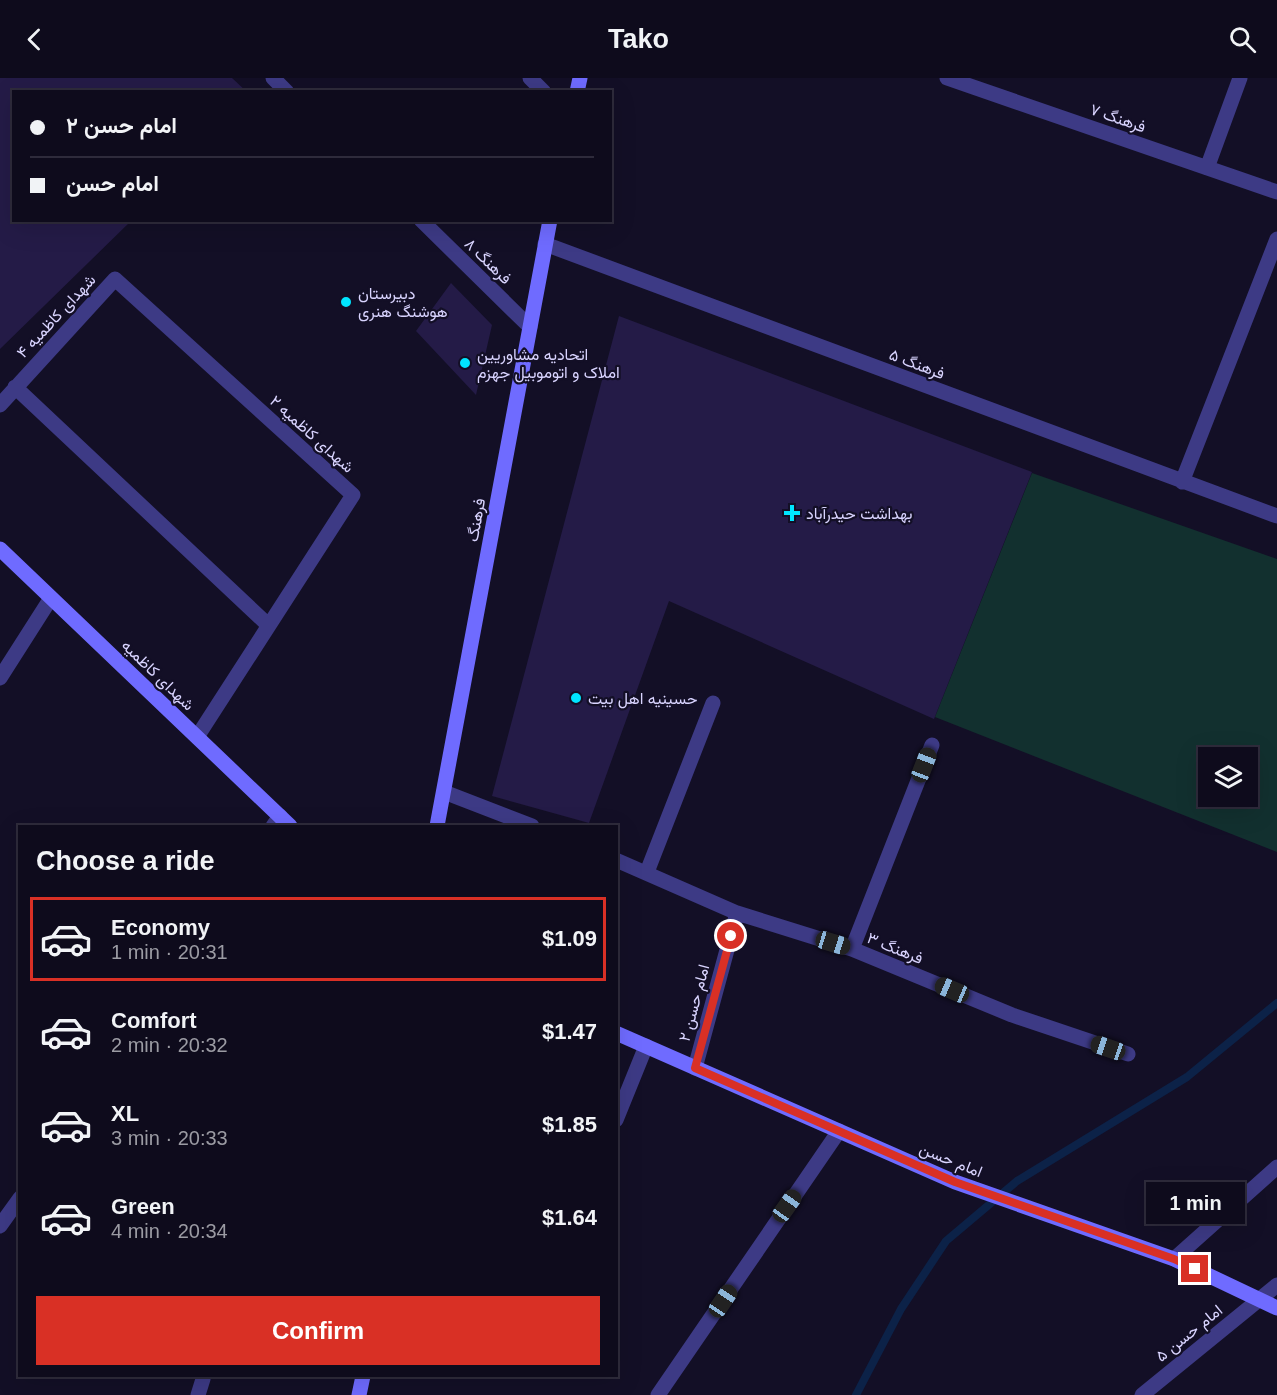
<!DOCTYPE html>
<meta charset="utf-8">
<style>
:root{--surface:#0e0b1c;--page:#171425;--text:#f1f3f6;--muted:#9b9ba3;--line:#2e2b3b;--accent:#d93025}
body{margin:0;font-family:Helvetica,Vazirmatn,sans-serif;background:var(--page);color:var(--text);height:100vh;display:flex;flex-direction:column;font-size:22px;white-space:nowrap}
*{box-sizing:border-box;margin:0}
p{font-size:20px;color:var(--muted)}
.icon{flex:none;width:33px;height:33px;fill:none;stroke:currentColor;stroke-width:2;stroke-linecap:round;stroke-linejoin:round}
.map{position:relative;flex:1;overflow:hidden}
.details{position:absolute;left:18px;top:747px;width:600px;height:552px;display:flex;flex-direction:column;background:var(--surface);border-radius:0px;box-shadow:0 6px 24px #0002,0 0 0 2px var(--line)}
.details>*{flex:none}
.top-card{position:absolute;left:12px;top:12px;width:600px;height:132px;border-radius:0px;box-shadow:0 6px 24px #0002,0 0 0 2px var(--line);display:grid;align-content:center;height:132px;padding:0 18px;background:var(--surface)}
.fabs{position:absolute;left:1198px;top:669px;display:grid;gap:12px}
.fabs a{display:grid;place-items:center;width:60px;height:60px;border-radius:0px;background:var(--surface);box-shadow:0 6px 24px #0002,0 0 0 2px var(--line);font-size:30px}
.end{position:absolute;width:27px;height:27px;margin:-14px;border:8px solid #d93025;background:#fff;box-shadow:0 0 0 3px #fff}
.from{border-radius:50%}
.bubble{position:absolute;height:42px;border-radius:0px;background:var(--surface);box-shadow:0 6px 24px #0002,0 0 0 2px var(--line);font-size:20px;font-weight:700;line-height:42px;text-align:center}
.car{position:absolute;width:18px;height:36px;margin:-18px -9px;border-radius:8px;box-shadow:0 0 4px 2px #0007;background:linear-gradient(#222 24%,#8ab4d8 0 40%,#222 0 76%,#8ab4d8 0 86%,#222 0)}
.top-card b{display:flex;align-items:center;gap:21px;height:57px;font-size:22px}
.top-card b+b{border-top:2px solid var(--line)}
.top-card i{width:15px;height:15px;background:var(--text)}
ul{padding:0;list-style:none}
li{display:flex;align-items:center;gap:18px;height:84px;margin:0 12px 9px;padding:0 6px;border:3px solid transparent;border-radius:0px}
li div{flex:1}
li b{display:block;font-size:22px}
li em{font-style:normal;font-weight:700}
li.on{border-color:var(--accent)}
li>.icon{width:54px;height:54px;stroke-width:1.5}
h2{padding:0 18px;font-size:27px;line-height:72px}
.action{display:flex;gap:12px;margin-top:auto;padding:12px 18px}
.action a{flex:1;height:69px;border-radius:0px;background:var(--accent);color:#fff;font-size:24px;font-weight:700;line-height:69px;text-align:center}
header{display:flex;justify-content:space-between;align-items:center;height:78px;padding:0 18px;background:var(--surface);font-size:27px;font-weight:700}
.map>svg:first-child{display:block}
</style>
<header><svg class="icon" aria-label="back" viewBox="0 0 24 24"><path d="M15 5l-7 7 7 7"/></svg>Tako<svg class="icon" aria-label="search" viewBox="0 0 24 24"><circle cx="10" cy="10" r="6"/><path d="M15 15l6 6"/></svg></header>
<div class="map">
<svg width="1277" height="1317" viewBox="0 0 1277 1317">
<rect width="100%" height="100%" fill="#130f26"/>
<!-- green -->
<path fill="#12302f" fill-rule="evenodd" d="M1032,395L1277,481V774L935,639ZM1209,680H1248V718H1209Z"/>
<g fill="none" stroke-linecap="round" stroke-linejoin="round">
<!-- stream -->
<path stroke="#0c2248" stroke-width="8" d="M856,1317L901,1231L946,1163L1017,1103L1187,999L1277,925"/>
</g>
<!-- building -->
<path fill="#241b47" d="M0,0H232L247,14H14V142H132L0,271Z
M451,205L492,247L476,317L416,253Z
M619,238L1032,394L934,641L669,523L589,745L492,718Z"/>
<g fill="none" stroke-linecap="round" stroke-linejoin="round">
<!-- street -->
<path stroke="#3d3a85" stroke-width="15" d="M273,0L287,14
M530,0L544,14
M947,0L1277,114
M1207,90L1240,0
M421,142L530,249
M545,166L1277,438
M15,309L267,546
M0,327L115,201L353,417L197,659
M1182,404L1277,161
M0,600L51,520
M444,714L532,748
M273,748L280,738
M616,782L737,835L852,871L1012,937L1128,976
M647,794L713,625
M852,871L932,667
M695,990L737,835
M616,1042L646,968
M0,1148L20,1120
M1174,1181L1277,1089
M198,1317L203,1301
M658,1317L839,1053
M1142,1317L1277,1207"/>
<!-- secondary -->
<path stroke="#6f6bff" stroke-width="15" d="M577,14L580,0
M0,471L290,748
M437,748L550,142
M616,955L955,1104L1174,1181L1277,1230
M359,1317L363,1298"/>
</g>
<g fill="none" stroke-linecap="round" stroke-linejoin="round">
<!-- route -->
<path stroke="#d93025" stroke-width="8" d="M731,858L695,990L955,1104L1174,1181L1195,1191"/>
</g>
<!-- markers -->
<g fill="#00e5ff" stroke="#130f26" stroke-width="2">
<circle cx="346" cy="224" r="6"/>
<circle cx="465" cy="285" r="6"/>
<path d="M789 426h6v6h6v6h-6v6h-6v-6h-6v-6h6z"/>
<circle cx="576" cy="620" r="6"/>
</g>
<g text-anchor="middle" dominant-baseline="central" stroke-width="4.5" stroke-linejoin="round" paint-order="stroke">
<!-- street labels -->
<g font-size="16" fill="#d9d4ff" stroke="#130f26">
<text transform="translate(1118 40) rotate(19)">فرهنگ ۷</text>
<text transform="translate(488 183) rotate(44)">فرهنگ ۸</text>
<text transform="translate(56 238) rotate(-47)">شهدای کاظمیه ۴</text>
<text transform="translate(917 286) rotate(21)">فرهنگ ۵</text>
<text transform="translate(312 356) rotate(42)">شهدای کاظمیه ۲</text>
<text transform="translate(476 442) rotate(-80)">فرهنگ</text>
<text transform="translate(158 597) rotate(44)">شهدای کاظمیه</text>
<text transform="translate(895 870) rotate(22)">فرهنگ ۳</text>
<text transform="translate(694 925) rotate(-75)">امام حسن ۲</text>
<text transform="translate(951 1082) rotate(22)">امام حسن</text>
<text transform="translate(1189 1255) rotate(-39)">امام حسن ۵</text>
</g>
<!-- poi labels -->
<g font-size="16" fill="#d9d4ff" stroke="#130f26" text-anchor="start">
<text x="358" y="215">دبیرستان<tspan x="358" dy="18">هوشنگ هنری</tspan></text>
<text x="477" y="276">اتحادیه مشاوریین<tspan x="477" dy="18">املاک و اتوموبیل جهزم</tspan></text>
<text x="806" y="435">بهداشت حیدرآباد</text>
<text x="588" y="620">حسینیه اهل بیت</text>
</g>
</g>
</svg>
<div class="fabs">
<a><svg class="icon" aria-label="layers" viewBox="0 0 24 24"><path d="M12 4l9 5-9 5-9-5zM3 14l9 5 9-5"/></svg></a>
</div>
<i class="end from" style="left:731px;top:858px"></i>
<i class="end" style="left:1195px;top:1191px"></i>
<div class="bubble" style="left:1146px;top:1104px;width:99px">1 min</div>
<i class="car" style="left:924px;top:687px;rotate:21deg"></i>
<i class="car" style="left:833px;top:865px;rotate:107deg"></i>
<i class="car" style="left:952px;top:912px;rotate:293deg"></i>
<i class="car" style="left:1108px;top:970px;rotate:289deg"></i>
<i class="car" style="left:787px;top:1128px;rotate:35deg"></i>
<i class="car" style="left:723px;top:1223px;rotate:34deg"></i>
<div class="top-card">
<b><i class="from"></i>امام حسن ۲</b>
<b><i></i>امام حسن</b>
</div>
<section class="details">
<h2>Choose a ride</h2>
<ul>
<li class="on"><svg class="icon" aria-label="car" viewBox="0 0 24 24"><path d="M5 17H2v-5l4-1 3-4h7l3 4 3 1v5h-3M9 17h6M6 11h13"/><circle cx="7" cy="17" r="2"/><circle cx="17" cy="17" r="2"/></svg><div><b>Economy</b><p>1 min · 20:31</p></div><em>$1.09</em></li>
<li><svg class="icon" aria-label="car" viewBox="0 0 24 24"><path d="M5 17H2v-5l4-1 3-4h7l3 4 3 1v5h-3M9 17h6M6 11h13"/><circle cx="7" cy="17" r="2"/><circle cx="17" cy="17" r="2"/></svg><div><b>Comfort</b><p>2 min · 20:32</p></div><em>$1.47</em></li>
<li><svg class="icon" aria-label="car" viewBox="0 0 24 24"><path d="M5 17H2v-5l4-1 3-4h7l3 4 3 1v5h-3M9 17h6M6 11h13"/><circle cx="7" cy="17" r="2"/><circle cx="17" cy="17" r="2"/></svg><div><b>XL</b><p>3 min · 20:33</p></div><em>$1.85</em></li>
<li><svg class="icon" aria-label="car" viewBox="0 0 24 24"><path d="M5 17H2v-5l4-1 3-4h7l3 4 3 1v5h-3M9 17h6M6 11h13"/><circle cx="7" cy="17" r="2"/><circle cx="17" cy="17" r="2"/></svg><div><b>Green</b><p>4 min · 20:34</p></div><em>$1.64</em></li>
</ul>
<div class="action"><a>Confirm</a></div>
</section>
</div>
